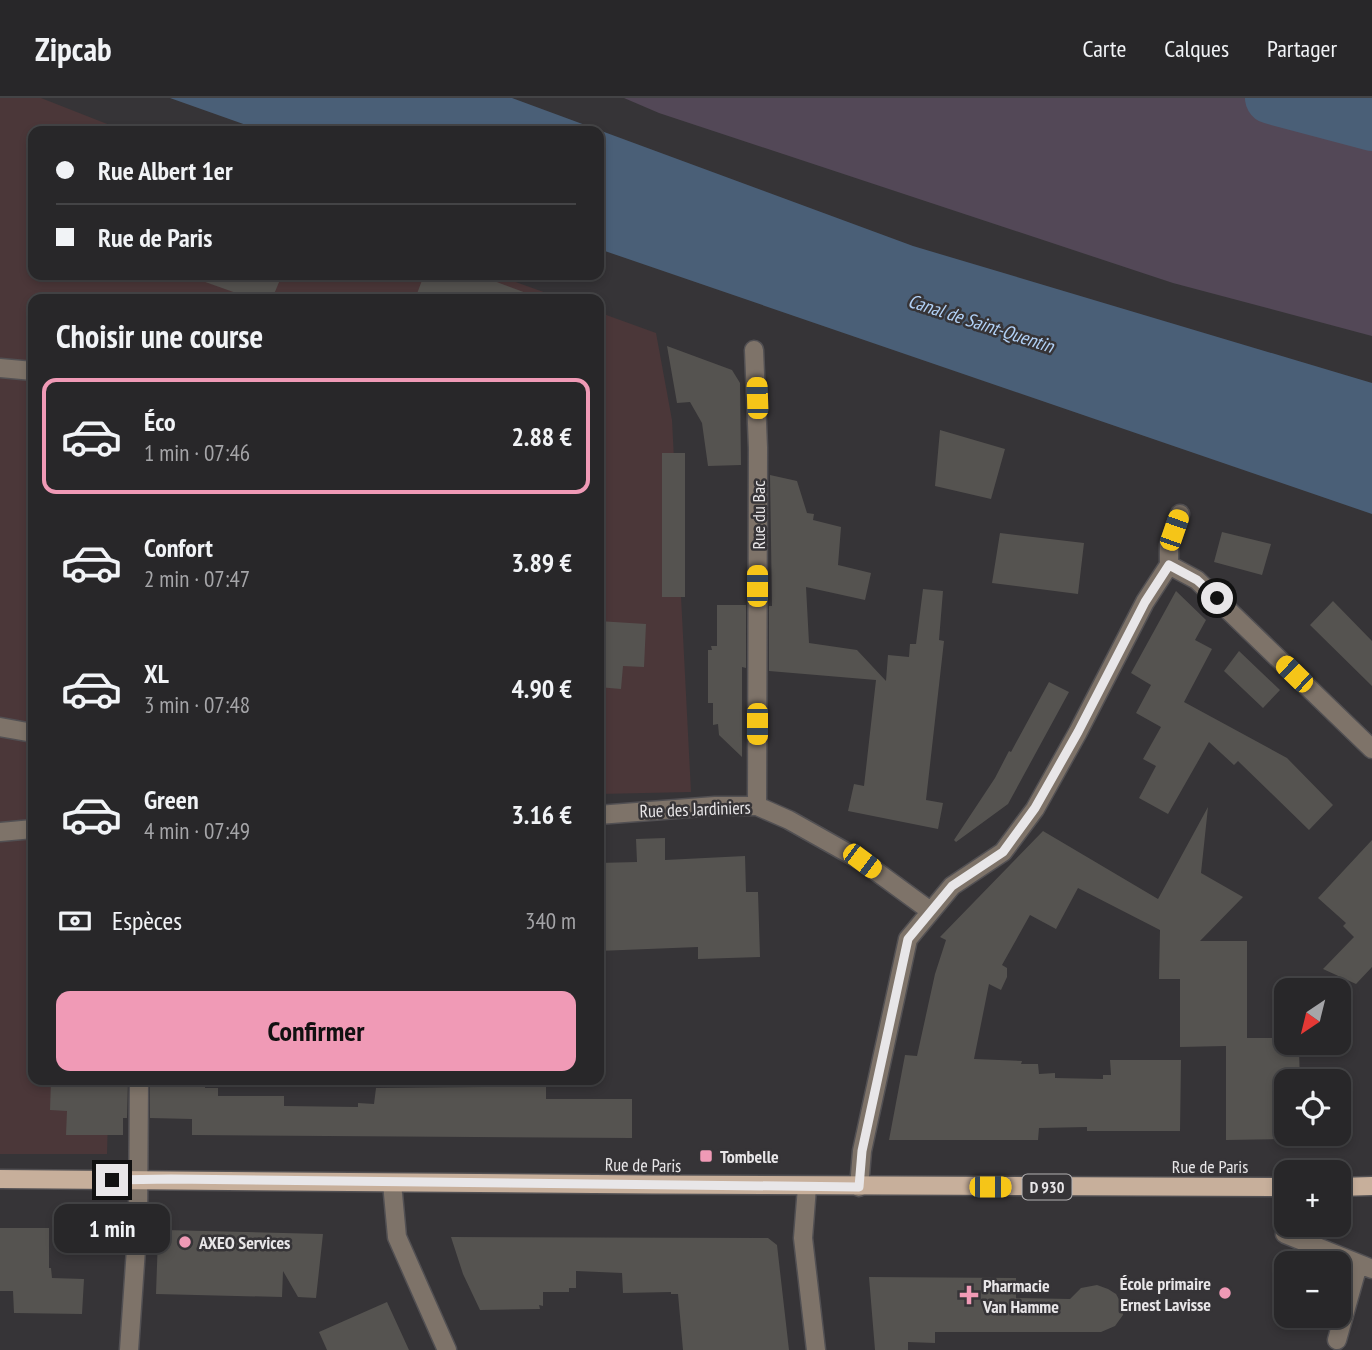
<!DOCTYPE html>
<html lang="fr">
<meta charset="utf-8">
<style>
:root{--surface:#282729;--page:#343335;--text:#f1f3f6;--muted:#a5a5a8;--line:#444446;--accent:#f09ab6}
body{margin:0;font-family:"PT Sans Narrow",sans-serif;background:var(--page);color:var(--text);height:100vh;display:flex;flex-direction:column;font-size:26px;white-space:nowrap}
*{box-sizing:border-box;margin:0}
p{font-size:23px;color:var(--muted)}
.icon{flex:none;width:38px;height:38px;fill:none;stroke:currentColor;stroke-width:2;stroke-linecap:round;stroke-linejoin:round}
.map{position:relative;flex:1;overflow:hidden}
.sheet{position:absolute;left:28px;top:196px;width:576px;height:791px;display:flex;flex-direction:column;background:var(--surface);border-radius:14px;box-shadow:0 4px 10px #0003,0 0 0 2px var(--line)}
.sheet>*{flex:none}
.hud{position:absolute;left:28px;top:28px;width:576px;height:154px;border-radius:14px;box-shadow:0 4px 10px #0003,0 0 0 2px var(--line);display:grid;align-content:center;height:154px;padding:0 28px;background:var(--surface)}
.needle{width:46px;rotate:215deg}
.buttons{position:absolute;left:1274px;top:880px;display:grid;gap:14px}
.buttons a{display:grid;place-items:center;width:77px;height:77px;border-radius:14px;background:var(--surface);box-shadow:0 4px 10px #0003,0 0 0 2px var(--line);font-size:35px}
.end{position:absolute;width:32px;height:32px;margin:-16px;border:9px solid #e8e6e8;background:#111;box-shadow:0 0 0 4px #111}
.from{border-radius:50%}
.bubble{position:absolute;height:49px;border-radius:14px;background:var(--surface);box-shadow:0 4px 10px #0003,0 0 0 2px var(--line);font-size:23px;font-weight:800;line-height:49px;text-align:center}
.car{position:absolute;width:21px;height:42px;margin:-21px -10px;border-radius:9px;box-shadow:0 0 5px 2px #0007;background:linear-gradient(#f5c518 24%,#345 0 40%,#f5c518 0 76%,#345 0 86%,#f5c518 0)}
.hud b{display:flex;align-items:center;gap:24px;height:66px;font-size:26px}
.hud b+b{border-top:2px solid var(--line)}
.hud i{width:18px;height:18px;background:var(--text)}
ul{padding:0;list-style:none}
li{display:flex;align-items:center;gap:21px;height:116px;margin:0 14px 10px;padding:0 14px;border:4px solid transparent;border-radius:14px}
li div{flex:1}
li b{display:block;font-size:26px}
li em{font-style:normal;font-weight:800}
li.selected{border-color:var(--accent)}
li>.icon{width:63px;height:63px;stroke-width:1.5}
h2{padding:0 28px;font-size:32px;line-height:84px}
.pay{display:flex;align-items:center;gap:18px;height:77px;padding:0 28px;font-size:26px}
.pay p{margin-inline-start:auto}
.action{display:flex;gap:14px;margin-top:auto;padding:14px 28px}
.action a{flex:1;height:80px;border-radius:14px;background:var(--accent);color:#111;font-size:28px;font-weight:800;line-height:80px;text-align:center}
header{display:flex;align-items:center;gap:42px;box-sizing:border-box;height:98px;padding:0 35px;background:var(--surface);border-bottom:2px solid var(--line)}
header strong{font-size:33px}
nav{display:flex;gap:38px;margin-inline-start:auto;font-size:24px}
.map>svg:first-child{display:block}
</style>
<header>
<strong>Zipcab</strong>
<nav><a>Carte</a><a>Calques</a><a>Partager</a></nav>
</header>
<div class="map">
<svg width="1372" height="1252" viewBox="0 0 1372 1252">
<rect width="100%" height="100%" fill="#363437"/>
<!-- industrial -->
<path fill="#4b3739" d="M0,0H41L125,33H33V177H496L563,201H33V982H109L107,1056H0Z
M598,214L656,235L672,322L691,694L599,696Z"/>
<!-- green -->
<path fill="#534857" d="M624,0H1372V238L1173,185L659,15Z"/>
<!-- water -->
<path fill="#4a5f77" d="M170,0H512L913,148L1372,285V416L599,151L598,33H263Z"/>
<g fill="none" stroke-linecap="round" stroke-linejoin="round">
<!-- river -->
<path stroke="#4a5f77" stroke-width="52" d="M1271,0L1372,27"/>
</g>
<!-- building -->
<path fill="#555350" d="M194,177H282L272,201H253L194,180Z
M424,177H478L537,199L536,201H415Z
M667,248L732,272L740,285L741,367L708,368L702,325L690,304L677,305Z
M940,332L1005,351L991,401L935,388Z
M662,355H685V499H662Z
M770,377L797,383L807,415L814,416L813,422L841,429L838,467L871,475L865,502L806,489L809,545L857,552L886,583L888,557L909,559L910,546H916L923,491L943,493L939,542L944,543L926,702L943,705L938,731L848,713L854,686L864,688L876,582L769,573V508H772Z
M1222,434L1271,446L1262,477L1214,464Z
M1000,435L1084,445L1078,496L992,485Z
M1176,493L1206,522L1195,542L1212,551L1184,604L1287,660L1333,707L1309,732L1238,663L1234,667L1209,644L1168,716L1139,700L1156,668L1143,661L1161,629L1136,615L1151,587L1131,575Z
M1333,503L1372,543V588L1310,527Z
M717,507H746V570L742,569V659L719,637L718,626L713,627V605H708V552H712L711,548H717Z
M598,523L646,526L644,569L623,568L621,591L598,589Z
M1239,553L1280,592L1263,610L1224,573Z
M1049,584L1069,594L1008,706L956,744L954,742L995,680L1009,653L1011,654Z
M1208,709L1201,775L1243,799L1200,843H1247V940H1286L1287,952H1299L1300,984H1286V1041L1226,1042V948L1180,949V881H1159L1160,832L1078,790L1056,831L1030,817L1002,867L1007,870V879L1001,892L989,886L974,961L1022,963L1021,966H1038L1039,976L1055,975V980L1103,981V977H1111L1110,962H1181L1180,1033H1087V1029L1039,1030L1038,1042H889L905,957L917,958L935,876L946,842L940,839L1043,733L1158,801Z
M665,740V762L745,758L746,794H758L760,859L698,861V849L598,853V765L637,764L636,741Z
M1372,742V869L1356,886L1323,871L1354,839L1343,828L1346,825L1318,800Z
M51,982H128L127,1020H123V1037H66L67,1013L50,1012Z
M150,982H205V990H218V998H284V1008L358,1009V1005L374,1006L376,990L484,989L485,982H546V1001H632V1040L192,1037V1021L150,1020Z
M0,1130H49V1170H51L52,1180L84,1181L82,1216L14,1215L13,1193H0Z
M165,1132L323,1136L316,1200L298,1199L283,1173L282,1199L156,1196L158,1139Z
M451,1139L768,1140L777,1147L789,1252H683L678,1196H671V1194L623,1195L622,1175L576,1173V1190H569V1194H543V1208L539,1207L540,1211L480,1212L463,1176Z
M869,1179L1016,1180V1200L1070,1201L1081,1190L1097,1187L1108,1191L1116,1196L1121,1205L1123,1217L1115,1228L1101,1234H935V1245L908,1244V1252H875Z
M387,1204L409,1252H327L319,1234Z"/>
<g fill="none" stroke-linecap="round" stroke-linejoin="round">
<!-- minor casing -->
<g stroke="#525053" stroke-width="21">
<path id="minor" d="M754,252L758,350L757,708
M0,270L33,273
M1169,467L1197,482L1372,651
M0,629L33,635
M598,717L715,708H757L789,722L862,763L929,812
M0,734L33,731
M392,1085L397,1139L447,1252
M807,1089L803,1140L816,1252
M859,1089L862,1053L908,841L952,788L1003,754L1035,711L1078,634L1145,504L1169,467V447L1180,416
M1285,1136L1372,1171
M1337,1242L1358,1167
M129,1252L138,1122L139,982"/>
</g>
<!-- major casing -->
<g stroke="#525053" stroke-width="21">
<path id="major" d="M0,1081C429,1085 857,1089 1286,1089
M1339,1089L1372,1088"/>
</g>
<!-- minor -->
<use href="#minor" stroke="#7e7369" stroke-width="18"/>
<!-- major -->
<use href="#major" stroke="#c7af9b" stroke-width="18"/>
</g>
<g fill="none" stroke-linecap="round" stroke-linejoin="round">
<!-- route -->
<path stroke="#e8e6e8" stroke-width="9" d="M112,1082L171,1081L859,1089L862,1053L908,841L952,788L1003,754L1035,710L1078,634L1145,504L1169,467L1197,482L1217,500"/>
</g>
<!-- markers -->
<g fill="#f09ab6" stroke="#363437" stroke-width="2.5">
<rect x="699" y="1051" width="14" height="14" rx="3.5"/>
<circle cx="185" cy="1144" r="7"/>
<circle cx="1225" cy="1195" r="7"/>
<path d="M965.5 1186.5h7v7h7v7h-7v7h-7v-7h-7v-7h7z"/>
</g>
<g text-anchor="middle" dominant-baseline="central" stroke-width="5" stroke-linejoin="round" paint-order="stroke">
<!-- shield labels -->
<rect fill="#363437" stroke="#b3b1b3" stroke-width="2" x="1022.5" y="1076.5" width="49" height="25" rx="5"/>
<g font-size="16" font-weight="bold" fill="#e8e6e8">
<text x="1047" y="1089">D 930</text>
</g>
<!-- street labels -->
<g font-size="18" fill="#e8e6e8" stroke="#363437">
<text transform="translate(758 417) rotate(-90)">Rue du Bac</text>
<text transform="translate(695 711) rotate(-2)">Rue des Jardiniers</text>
<text transform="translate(643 1067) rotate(1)">Rue de Paris</text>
<text x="1210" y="1068">Rue de Paris</text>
</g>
<!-- poi labels -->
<g font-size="18" font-weight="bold" fill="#e8e6e8" stroke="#363437" text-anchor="start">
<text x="720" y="1058">Tombelle</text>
<text x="199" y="1144">AXEO Services</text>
<text x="1211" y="1185" text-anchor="end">École primaire<tspan x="1211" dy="21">Ernest Lavisse</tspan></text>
<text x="983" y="1187">Pharmacie<tspan x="983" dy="21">Van Hamme</tspan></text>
</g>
<!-- water labels -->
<g font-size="19" font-style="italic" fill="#b2d1f6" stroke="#363437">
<text transform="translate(981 225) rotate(18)">Canal de Saint-Quentin</text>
</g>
</g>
</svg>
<div class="buttons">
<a><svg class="needle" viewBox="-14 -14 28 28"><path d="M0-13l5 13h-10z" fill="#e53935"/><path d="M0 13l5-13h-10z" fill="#a5a5a8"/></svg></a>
<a><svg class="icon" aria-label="locate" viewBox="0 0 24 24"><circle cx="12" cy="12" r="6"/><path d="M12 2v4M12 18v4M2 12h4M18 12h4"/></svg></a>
<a>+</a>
<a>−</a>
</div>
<i class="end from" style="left:1217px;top:500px"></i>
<i class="end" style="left:112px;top:1082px"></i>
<div class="bubble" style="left:54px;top:1106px;width:116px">1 min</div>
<i class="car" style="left:757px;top:300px;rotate:358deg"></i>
<i class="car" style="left:1174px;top:432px;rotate:19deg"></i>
<i class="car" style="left:757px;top:488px;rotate:0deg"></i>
<i class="car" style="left:1294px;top:576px;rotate:314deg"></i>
<i class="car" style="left:757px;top:626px;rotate:180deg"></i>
<i class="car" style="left:862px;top:763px;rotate:127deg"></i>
<i class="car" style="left:990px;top:1089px;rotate:90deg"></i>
<div class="hud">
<b><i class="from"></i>Rue Albert 1er</b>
<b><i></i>Rue de Paris</b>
</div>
<section class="sheet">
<h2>Choisir une course</h2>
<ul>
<li class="selected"><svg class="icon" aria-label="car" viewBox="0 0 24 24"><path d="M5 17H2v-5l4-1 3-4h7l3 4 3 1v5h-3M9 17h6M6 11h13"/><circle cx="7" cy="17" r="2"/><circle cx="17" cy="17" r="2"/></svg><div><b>Éco</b><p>1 min · 07:46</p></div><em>2.88 €</em></li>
<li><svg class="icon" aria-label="car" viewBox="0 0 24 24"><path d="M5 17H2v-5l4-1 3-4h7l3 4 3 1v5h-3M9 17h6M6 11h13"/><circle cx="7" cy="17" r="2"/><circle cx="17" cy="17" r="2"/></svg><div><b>Confort</b><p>2 min · 07:47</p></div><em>3.89 €</em></li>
<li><svg class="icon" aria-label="car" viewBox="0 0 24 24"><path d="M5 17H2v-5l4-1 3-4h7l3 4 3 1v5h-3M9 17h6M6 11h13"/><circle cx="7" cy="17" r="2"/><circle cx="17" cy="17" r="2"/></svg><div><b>XL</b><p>3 min · 07:48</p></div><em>4.90 €</em></li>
<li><svg class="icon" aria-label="car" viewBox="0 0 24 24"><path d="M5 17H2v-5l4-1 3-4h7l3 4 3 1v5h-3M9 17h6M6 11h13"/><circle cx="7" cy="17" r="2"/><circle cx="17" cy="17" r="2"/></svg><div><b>Green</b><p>4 min · 07:49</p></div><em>3.16 €</em></li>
</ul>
<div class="pay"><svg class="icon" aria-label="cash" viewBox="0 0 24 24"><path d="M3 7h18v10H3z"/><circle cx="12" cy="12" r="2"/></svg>Espèces<p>340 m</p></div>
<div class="action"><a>Confirmer</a></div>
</section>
</div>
